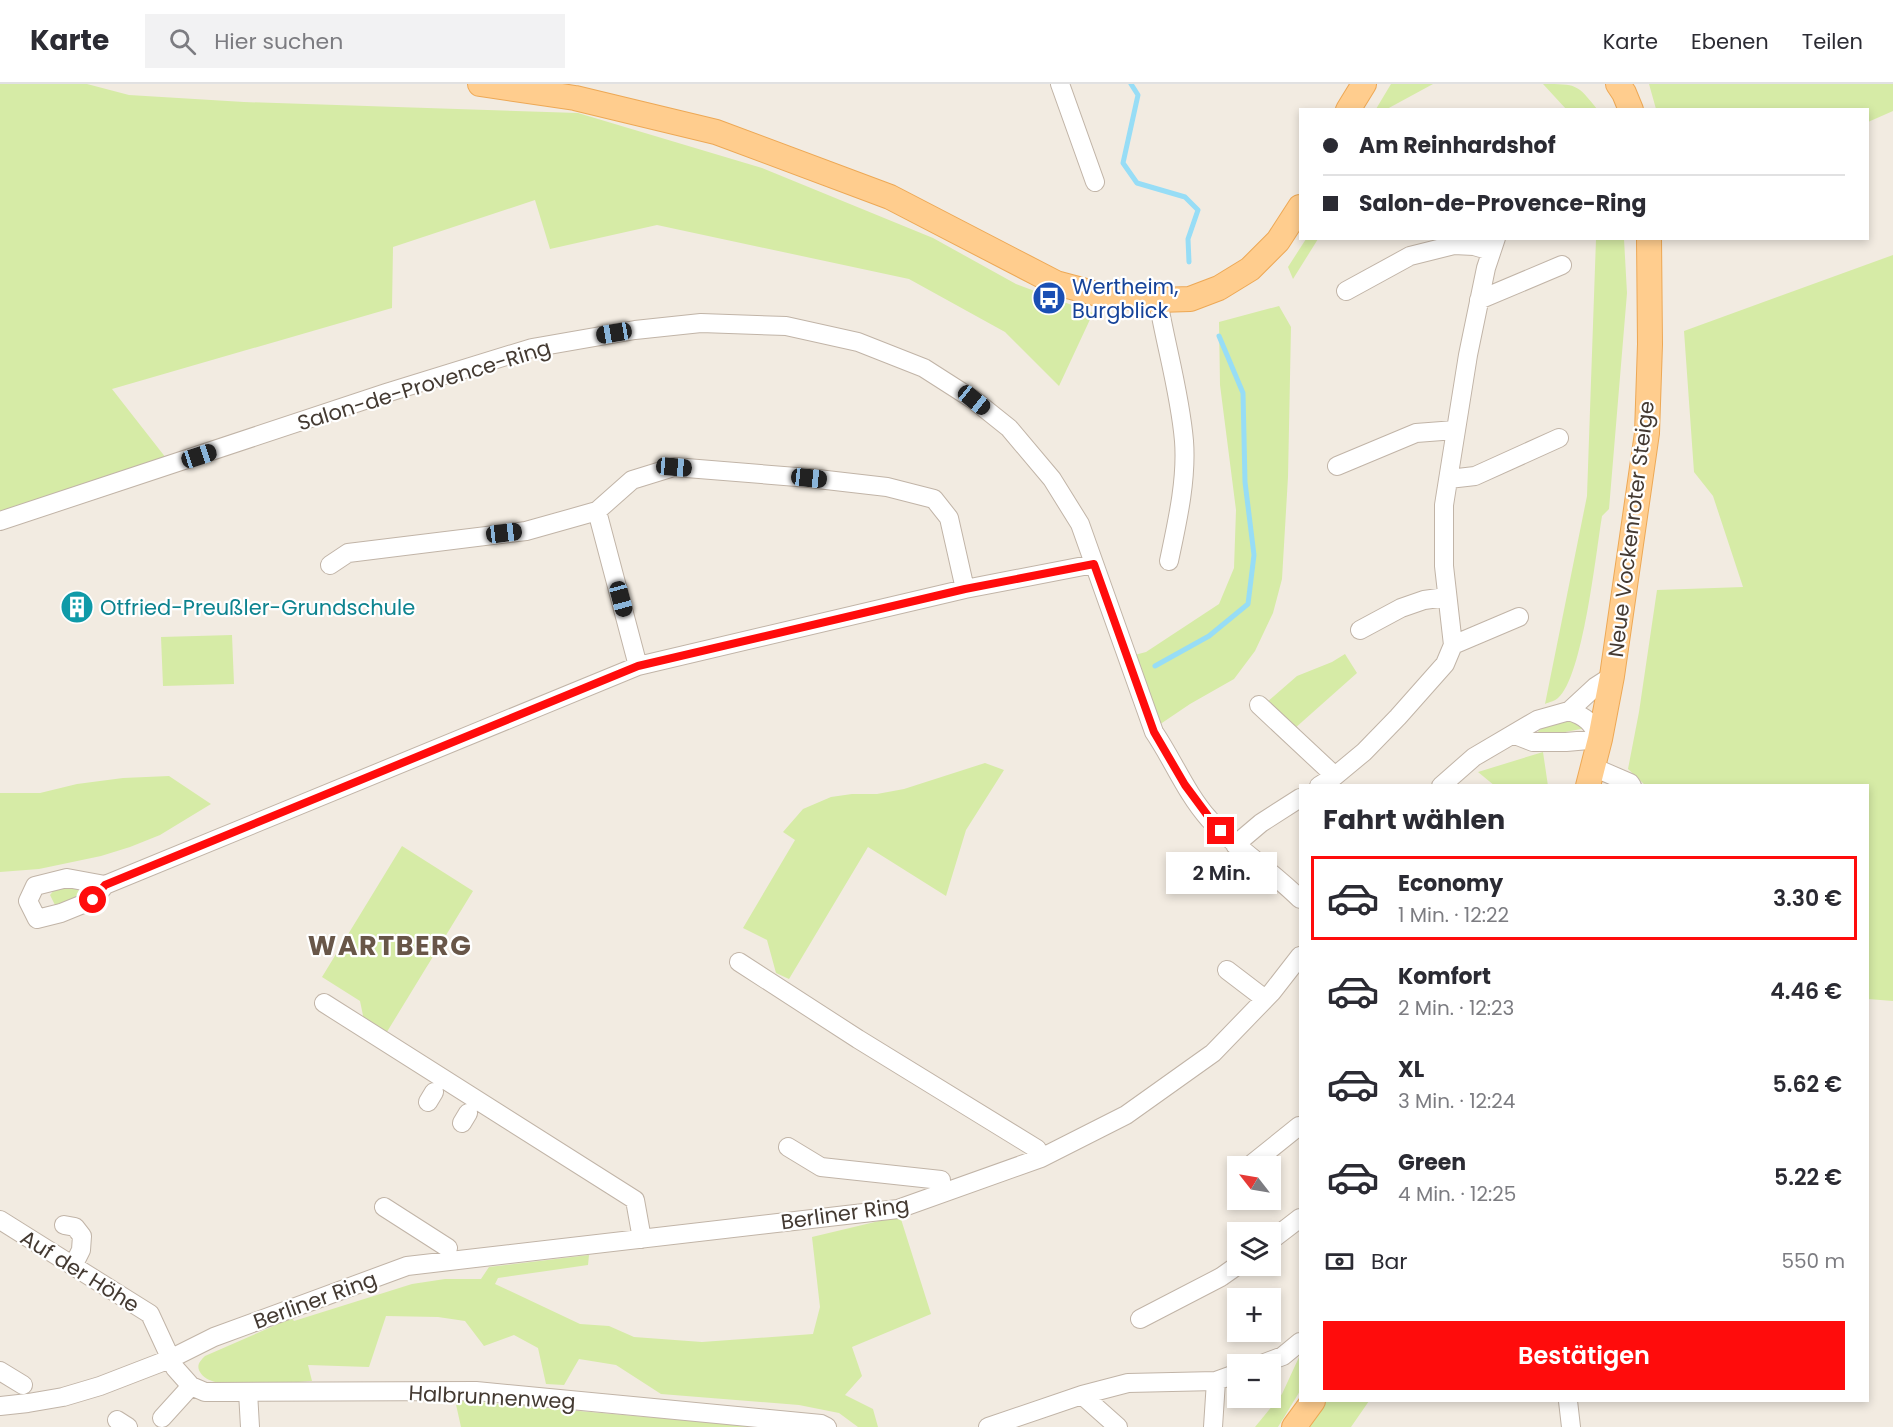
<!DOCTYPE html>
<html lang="de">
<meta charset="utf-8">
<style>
:root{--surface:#fff;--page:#f2f2f3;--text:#2b2b33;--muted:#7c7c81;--line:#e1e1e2;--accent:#ff0c0c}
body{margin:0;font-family:Poppins,sans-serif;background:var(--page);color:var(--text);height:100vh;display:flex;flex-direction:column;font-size:22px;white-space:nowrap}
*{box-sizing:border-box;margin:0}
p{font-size:20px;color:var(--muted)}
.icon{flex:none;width:33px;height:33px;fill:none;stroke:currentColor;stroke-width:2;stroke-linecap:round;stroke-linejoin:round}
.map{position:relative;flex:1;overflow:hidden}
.panel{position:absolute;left:1299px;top:700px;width:570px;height:618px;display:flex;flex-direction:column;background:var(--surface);border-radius:0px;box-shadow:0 3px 9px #0003}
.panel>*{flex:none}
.banner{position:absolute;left:1299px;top:24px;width:570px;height:132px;border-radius:0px;box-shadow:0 3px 9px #0003;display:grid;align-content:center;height:132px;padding:0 24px;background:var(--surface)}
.needle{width:39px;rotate:301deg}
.fabs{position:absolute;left:1227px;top:1072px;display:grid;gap:12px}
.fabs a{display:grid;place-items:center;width:54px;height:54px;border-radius:0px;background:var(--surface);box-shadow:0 3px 9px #0003;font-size:30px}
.end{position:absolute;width:27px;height:27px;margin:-14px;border:8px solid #ff0c0c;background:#fff;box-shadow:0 0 0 3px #fff}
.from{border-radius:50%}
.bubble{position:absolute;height:42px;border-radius:0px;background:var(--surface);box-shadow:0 3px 9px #0003;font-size:20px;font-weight:600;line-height:42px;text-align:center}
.car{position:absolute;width:18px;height:36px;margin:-18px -9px;border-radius:8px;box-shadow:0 0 4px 2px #0007;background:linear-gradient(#222 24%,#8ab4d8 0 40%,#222 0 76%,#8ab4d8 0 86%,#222 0)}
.banner b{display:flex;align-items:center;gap:21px;height:57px;font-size:22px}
.banner b+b{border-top:2px solid var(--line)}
.banner i{width:15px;height:15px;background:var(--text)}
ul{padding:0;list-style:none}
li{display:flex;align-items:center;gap:18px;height:84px;margin:0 12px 9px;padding:0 12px;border:3px solid transparent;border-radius:0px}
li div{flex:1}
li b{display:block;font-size:22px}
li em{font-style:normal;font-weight:600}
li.selected{border-color:var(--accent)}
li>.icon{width:54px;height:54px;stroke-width:1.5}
h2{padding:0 24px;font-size:27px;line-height:72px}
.pay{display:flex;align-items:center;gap:15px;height:66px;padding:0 24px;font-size:22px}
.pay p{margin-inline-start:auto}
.cta{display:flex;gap:12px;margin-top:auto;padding:12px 24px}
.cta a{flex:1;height:69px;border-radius:0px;background:var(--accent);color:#fff;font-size:24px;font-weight:600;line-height:69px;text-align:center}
header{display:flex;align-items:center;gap:36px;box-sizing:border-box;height:84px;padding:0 30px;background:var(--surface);border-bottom:2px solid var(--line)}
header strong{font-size:28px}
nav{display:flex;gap:33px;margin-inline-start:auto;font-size:21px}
.search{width:420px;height:54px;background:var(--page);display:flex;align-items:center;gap:15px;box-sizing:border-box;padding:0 21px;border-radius:0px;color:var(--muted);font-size:22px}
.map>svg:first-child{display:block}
</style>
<header>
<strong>Karte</strong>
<div class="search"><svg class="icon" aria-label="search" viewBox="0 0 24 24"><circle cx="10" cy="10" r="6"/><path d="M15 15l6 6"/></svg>Hier suchen</div>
<nav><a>Karte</a><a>Ebenen</a><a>Teilen</a></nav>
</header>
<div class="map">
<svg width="1893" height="1343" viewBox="0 0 1893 1343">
<rect width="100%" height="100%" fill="#f2ebe1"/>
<!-- green -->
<path fill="#d6eba6" d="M0,0H87L129,11L244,18L578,29L762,84L933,154L1016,200L1093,229L1059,302L1005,248L909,195L657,141L550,165L535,116L393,163L392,224L112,305L166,374L0,430Z
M1391,0H1433L1387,25H1376Z
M1543,0C1577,0 1577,0 1597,25H1566Z
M1649,0H1893V27L1868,38V26L1656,25Z
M1306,155H1318L1293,195L1288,183Z
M1596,155H1624L1627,209L1609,425L1602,432C1596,468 1583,593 1558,614C1555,617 1549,618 1545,620L1587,412Z
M1893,171V917L1868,915V702H1646L1628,685L1639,628L1657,506L1743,503L1713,412L1694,388L1684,247Z
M1279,222L1291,243L1288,393L1282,495L1273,529L1255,567L1234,595L1190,620L1153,645L1127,573L1146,568L1219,520L1234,484L1236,426L1220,301L1219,238Z
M232,551L234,600L163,602L161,553Z
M1345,570L1357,589L1294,645L1267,618L1297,592L1332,578Z
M1571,636L1586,644L1555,650L1539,649L1538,647L1546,642Z
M1543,668L1548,702H1495L1478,688Z
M985,679L1004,686L966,746L946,812L868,763L789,895L776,889L767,856L743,844L795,756L783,748L803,725L831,713L852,710H877L904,705Z
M169,692L211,720L160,751L130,763L101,772L39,785L0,788V709H40L77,700L123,694Z
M402,762L473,807L382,956L366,946L360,917L322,893Z
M74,803H91C83,814 70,824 55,821L50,811L55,805Z
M900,1132L931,1230L852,1263L862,1292L845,1311L873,1325L878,1343H858L839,1329L799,1321L661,1310L616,1281L579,1275L564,1301L546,1300L538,1264L514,1251L484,1262L465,1237L438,1233L386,1232L369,1283L308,1281L312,1297C290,1298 211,1310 200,1288C196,1281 200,1277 205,1272L292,1234L294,1237L412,1200L445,1195H481L489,1183L589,1171L588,1181L498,1194L495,1200L580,1240L609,1242L634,1253L702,1258L813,1250L820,1223L812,1153Z
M1300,1271V1307L1278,1343H1255L1282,1310Z
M455,1316L761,1343H461Z
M1313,1317H1369L1351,1343H1294Z"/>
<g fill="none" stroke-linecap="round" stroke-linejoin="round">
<!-- stream -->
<path stroke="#97ddf6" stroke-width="5" d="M1131,0L1138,11L1123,79L1137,99L1185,113L1198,126L1188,155L1189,178
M1155,582L1209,552L1248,520L1254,471L1245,398L1243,309L1219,252"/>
<!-- minor casing -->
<g stroke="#c1b4a7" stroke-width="20">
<path id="minor" d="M1060,0L1095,98
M1346,207L1410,172L1454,161L1474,162L1491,167
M1158,216C1166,263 1180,309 1184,357C1187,396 1177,439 1169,477
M1479,216L1562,181
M1337,382L1416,349L1455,346
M1449,395L1475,392L1559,354
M597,427L638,582L965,505L1094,480
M0,437L386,309L532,264L635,246L701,239L786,242L858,258L924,284L974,316L1009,344L1052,395L1080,440L1154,648C1173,676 1186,709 1209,735C1238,766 1271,786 1300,815
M330,481L348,469L526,447L597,427L632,396L674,383L809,394L887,403L934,415L949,434L965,505
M1360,546L1401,524L1424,516L1446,513
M1453,561L1444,482V421L1468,271L1486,184L1496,154
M1259,621L1335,692
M1515,651L1533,658H1566L1600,655C1591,638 1587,633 1569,627
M1593,683L1630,699L1632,702
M1319,702L1335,692L1364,668L1398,633L1445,580L1453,561L1519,533
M1441,702L1474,673L1537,636L1569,627L1595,603L1612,592
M1235,761L1261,739L1300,714
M105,801L67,794L35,802L28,817L37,835L61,829L93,816L105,801L638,582
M739,878L858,955L1037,1065L1041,1074
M1227,886L1265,915
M324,919L635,1116L642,1155
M428,1018L434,1008
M462,1039L468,1029
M788,1063L821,1083L941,1096
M1248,1083L1299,1042
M384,1123L448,1164
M0,1136L150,1230L175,1284L191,1302L205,1308L476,1307L821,1340L827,1343
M64,1141L75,1143L82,1152L81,1166L73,1182
M1270,1157L1300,1134
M1140,1235L1221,1193L1238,1181
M1259,1281L1283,1272L1300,1258
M0,1287L23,1301
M248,1308L250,1343
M1082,1311L1118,1343
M1568,1317L1571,1343
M0,1322L28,1319L63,1313L100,1302L170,1275L214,1253L407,1182L898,1125L1041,1074L1126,1031L1213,969L1272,908L1300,872
M162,1334L191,1302
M117,1336L128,1343
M988,1343L1082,1311L1128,1299L1216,1297L1238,1289
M1213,1343L1216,1297"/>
</g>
<!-- major casing -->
<g stroke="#eda855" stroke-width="26">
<path id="major" d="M480,0L575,14L716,48L890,113L1056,199L1101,211L1158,216L1190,215L1219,204L1250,185L1278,157L1300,123
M1618,0L1624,9L1631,26
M1348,26L1364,0
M1588,702L1600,655L1612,592L1647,349L1650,260L1649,154
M1294,1343L1313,1317"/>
</g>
<!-- minor -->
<use href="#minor" stroke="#fff" stroke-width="18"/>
<!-- major -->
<use href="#major" stroke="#ffcd8e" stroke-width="24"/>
</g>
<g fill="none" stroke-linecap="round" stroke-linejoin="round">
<!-- route -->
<path stroke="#ff0c0c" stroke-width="8" d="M93,816L105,801L638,582L965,505L1094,480L1154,648L1185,701L1208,732L1221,747"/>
</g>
<!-- icons -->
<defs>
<g id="bus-disc" transform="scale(1.725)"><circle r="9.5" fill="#1a4fb4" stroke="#fff"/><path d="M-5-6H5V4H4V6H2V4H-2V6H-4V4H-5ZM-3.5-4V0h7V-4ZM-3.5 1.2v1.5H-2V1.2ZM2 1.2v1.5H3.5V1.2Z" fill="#fff"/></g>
<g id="building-disc" transform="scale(1.725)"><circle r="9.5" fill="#0f9aa8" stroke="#fff"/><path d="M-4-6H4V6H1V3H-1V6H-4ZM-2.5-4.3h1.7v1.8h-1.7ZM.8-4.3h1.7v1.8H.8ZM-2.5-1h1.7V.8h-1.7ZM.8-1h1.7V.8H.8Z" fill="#fff"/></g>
</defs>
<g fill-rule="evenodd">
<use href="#bus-disc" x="1049" y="214"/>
<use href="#building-disc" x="77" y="523"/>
</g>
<g text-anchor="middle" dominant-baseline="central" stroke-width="4.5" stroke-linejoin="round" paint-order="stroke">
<!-- transit labels -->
<g font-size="21" fill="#164399" stroke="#fff" text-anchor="start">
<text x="1072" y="202">Wertheim,<tspan x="1072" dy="24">Burgblick</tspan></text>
</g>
<!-- street labels -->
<g font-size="21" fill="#443a32" stroke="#fff">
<text transform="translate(424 301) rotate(-17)">Salon-de-Provence-Ring</text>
<text transform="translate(1631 445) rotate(-83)">Neue Vockenroter Steige</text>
<text transform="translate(845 1129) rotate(-8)">Berliner Ring</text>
<text transform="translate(80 1187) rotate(32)">Auf der Höhe</text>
<text transform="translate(315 1216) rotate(-20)">Berliner Ring</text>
<text transform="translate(492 1313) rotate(3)">Halbrunnenweg</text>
</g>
<!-- culture labels -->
<g font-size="21" fill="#0d838f" stroke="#fff" text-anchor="start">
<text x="100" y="523">Otfried-Preußler-Grundschule</text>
</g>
<!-- district labels -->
<g font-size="27" font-weight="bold" letter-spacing="1.5" fill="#685648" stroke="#fff">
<text x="390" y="861">WARTBERG</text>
</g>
</g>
</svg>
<div class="fabs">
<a><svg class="needle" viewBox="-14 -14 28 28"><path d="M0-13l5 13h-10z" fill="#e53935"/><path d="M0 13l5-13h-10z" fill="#7c7c81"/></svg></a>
<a><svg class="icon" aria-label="layers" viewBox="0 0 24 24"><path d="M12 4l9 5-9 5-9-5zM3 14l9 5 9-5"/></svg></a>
<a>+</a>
<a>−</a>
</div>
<i class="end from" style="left:93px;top:816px"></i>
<i class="end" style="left:1221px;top:747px"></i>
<div class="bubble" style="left:1166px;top:768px;width:111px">2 Min.</div>
<i class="car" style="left:614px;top:249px;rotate:260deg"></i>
<i class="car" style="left:974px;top:316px;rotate:129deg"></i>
<i class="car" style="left:199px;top:372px;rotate:72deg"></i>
<i class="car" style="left:674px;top:383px;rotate:95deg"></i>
<i class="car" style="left:809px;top:394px;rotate:96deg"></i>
<i class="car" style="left:504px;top:449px;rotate:83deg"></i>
<i class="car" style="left:621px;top:515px;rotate:165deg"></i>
<div class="banner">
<b><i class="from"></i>Am Reinhardshof</b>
<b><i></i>Salon-de-Provence-Ring</b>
</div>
<section class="panel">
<h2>Fahrt wählen</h2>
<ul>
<li class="selected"><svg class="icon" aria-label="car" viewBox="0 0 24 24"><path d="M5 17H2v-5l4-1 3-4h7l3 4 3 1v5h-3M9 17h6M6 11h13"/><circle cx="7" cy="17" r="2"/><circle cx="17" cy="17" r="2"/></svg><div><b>Economy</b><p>1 Min. · 12:22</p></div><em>3.30 €</em></li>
<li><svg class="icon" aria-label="car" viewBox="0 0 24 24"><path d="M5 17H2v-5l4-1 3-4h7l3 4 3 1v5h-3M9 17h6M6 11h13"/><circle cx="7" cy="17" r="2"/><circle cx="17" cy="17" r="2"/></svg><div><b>Komfort</b><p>2 Min. · 12:23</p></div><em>4.46 €</em></li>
<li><svg class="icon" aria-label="car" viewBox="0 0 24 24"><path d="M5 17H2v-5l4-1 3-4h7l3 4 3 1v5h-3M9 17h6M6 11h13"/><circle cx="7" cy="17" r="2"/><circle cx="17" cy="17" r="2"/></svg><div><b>XL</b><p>3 Min. · 12:24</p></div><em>5.62 €</em></li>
<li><svg class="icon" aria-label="car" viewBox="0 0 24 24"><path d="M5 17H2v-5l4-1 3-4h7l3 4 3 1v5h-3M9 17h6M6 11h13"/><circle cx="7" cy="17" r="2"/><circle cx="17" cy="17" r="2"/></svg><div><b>Green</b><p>4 Min. · 12:25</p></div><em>5.22 €</em></li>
</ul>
<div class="pay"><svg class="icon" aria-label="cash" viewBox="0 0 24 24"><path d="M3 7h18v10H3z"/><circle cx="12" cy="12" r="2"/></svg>Bar<p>550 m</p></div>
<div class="cta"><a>Bestätigen</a></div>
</section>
</div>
